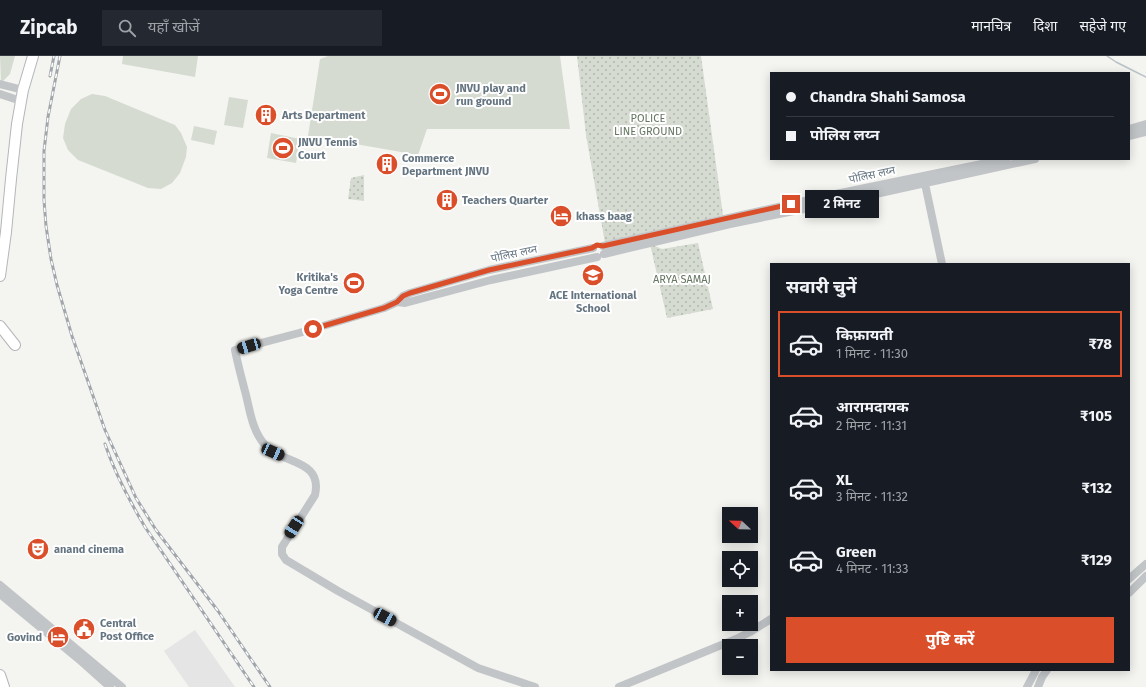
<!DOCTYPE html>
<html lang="hi">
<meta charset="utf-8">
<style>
:root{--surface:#171b24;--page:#242831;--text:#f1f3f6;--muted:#9ea1a6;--line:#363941;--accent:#db4e2a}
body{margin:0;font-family:"Fira Sans","Noto Sans Devanagari",sans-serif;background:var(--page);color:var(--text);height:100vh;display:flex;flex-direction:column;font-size:15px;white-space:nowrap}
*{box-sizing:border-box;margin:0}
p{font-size:13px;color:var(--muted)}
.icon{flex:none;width:22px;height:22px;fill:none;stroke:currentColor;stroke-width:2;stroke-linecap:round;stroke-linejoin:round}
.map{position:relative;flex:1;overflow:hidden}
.sheet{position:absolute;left:770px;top:207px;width:360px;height:408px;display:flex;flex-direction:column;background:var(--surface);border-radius:0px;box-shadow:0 2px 10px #0003}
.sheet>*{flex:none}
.top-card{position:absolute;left:770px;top:16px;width:360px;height:88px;border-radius:0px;box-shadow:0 2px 10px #0003;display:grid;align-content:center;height:88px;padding:0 16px;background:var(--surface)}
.needle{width:26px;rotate:292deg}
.fabs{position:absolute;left:722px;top:451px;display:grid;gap:8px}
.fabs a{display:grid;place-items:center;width:36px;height:36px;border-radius:0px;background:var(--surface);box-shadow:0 2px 10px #0003;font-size:20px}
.end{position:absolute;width:18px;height:18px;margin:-9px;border:5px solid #db4e2a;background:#fff;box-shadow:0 0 0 2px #fff}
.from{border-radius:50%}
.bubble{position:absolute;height:28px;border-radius:0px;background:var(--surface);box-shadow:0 2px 10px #0003;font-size:13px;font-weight:700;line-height:28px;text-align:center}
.car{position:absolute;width:12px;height:24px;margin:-12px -6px;border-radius:5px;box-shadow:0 0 3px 1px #0007;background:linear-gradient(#222 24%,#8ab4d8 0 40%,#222 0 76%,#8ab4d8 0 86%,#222 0)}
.top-card b{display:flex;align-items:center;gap:14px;height:38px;font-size:15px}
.top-card b+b{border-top:1px solid var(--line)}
.top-card i{width:10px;height:10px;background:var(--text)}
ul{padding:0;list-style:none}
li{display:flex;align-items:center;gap:12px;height:66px;margin:0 8px 6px;padding:0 8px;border:2px solid transparent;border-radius:0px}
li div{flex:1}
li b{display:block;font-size:15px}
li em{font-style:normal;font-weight:700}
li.selected{border-color:var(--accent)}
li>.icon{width:36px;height:36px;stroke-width:1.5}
h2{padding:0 16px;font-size:18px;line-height:48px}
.button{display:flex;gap:8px;margin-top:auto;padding:8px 16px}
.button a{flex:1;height:46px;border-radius:0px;background:var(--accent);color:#fff;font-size:16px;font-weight:700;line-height:46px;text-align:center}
header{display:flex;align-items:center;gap:24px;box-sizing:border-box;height:56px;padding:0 20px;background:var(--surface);border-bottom:1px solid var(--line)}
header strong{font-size:19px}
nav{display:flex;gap:22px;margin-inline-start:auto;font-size:14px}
.search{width:280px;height:36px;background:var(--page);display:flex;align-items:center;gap:10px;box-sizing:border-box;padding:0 14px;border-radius:0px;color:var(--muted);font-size:15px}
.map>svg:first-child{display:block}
</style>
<header>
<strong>Zipcab</strong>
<div class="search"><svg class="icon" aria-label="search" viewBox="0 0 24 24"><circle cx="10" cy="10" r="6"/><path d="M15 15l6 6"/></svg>यहाँ खोजें</div>
<nav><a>मानचित्र</a><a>दिशा</a><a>सहेजे गए</a></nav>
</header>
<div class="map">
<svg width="1146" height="631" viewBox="0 0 1146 631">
<defs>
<pattern id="park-dots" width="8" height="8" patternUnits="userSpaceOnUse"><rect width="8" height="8" fill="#d5dbd1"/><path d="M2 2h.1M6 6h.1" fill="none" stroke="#b0b6af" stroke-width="1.8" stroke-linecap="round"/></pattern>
</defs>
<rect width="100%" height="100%" fill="#f4f4f0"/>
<!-- built -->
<path fill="#e4e5e4" d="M195,574L235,631H189L164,595Z"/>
<!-- grass -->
<path fill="#d5dbd1" d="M0,0H15L10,18L1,27Z
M123,0H198L195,21L122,8Z
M328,0H560L570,73H427L418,99L310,80H308L320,3Z
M92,38L105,40L175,69L181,77L187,91L186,101L180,117L172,127L161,133L148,132L78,104L68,94L63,82L65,68L71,53L81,43Z
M229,41L248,44L243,72L224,69Z
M194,70L217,75L214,89L191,84Z
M271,77L300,83L296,107L267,102Z"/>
<!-- park -->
<path fill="url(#park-dots)" d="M577,0H701L723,159L605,187L586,79Z
M364,119V145L348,143L351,122Z
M698,187L713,253L667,262L650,188L662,193Z"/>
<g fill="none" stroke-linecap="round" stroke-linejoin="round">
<!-- stream -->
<path stroke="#b9c3c7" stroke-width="1.5" d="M1107,0L1116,6L1146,21"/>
<!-- major casing -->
<g stroke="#b2b7ba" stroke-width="12">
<path id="major" d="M0,220L6,176L11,123L17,68L23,34L33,0
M0,270L15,289
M0,619L4,631"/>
</g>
<!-- minor -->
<path stroke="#c2c5c8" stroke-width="8" d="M0,28L23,34
M0,38L21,45
M1129,73L1146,68
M1129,80L1146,76
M924,123L942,208
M603,190L836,138L1006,103
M604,198L730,168L844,145L1035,103
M397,246L405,247L491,224L597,201
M1129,523L1146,508
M0,529L122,631
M1129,537L1146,520
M0,538L82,606L110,631
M535,631L478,612L338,535L286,504L282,498V491L315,439C323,403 282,408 266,390C253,377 250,356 246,339C242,324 238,309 235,294L299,277L384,252L397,246L403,240L410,237L489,214L593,192
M619,631L736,583L750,576L771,563
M1027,631L1036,614
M1038,631L1042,621L1047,614"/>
<!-- major -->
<use href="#major" stroke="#fff" stroke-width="10"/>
<!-- rail casing -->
<g stroke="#a0a6ab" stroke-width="3">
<path id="rail" d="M60,0L48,61L44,95V144L46,170L51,203L57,229L72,280L105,374L136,442L156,474L218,555L270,631
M50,20L54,0
M105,388C115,418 129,444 145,471L254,631"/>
</g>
<!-- rail -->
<use href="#rail" stroke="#fff" stroke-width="1.5" stroke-dasharray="4.5" stroke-linecap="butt"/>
</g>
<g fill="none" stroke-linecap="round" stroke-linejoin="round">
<!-- route -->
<path stroke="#db4e2a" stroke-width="5" d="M313,273L384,252L397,246L403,240L410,237L489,214L592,192L597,189L603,190L791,148"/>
</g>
<!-- icons -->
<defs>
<g id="stadium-disc" transform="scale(1.15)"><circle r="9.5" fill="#db4e2a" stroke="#fff"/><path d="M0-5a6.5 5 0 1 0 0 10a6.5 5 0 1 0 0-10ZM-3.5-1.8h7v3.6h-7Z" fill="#fff"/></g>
<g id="building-disc" transform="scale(1.15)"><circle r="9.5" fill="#db4e2a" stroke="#fff"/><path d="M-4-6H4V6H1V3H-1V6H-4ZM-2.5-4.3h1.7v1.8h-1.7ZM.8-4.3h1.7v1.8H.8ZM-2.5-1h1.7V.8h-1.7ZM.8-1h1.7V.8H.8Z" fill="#fff"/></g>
<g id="hotel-disc" transform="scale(1.15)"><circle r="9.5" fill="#db4e2a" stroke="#fff"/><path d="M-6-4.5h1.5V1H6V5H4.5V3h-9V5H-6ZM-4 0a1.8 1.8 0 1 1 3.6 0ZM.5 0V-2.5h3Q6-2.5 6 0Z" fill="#fff"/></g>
<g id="school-disc" transform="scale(1.15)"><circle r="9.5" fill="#db4e2a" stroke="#fff"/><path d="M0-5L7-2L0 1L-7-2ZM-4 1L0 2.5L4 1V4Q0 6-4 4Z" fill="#fff"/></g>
<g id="theatre-disc" transform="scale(1.15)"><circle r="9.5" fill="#db4e2a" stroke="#fff"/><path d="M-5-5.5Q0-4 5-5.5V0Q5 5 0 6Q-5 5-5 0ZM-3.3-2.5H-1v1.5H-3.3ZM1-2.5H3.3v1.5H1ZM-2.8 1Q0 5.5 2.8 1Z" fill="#fff"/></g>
<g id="civic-disc" transform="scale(1.15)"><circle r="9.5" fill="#db4e2a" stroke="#fff"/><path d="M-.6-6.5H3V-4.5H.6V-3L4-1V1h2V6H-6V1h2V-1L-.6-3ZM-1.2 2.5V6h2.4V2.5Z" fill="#fff"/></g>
</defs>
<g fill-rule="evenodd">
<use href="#stadium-disc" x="440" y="38"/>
<use href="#building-disc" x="266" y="59"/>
<use href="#stadium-disc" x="283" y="92"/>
<use href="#building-disc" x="387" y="108"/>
<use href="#building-disc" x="447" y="144"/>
<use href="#hotel-disc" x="561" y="160"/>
<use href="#school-disc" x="593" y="219"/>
<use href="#stadium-disc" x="354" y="227"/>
<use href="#theatre-disc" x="38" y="493"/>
<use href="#civic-disc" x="84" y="573"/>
<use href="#hotel-disc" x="58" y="581"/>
</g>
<g text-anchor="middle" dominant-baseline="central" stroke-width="4" stroke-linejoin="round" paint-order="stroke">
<!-- poi labels -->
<g font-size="11" font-weight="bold" fill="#647480" stroke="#fff" text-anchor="start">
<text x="456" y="32">JNVU play and<tspan x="456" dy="13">run ground</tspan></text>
<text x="282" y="59">Arts Department</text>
<text x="298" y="86">JNVU Tennis<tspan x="298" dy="13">Court</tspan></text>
<text x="402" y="102">Commerce<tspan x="402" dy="13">Department JNVU</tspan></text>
<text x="462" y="144">Teachers Quarter</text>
<text x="576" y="160">khass baag</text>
<text x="338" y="221" text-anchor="end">Kritika's<tspan x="338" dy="13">Yoga Centre</tspan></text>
<text x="593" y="239" text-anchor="middle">ACE International<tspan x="593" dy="13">School</tspan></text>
<text x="54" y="493">anand cinema</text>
<text x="100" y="567">Central<tspan x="100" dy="13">Post Office</tspan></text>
<text x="42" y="581" text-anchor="end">Govind</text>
</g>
<!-- park labels -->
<g font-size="11" fill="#677763" stroke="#fff">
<text x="648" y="62">POLICE<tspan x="648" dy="13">LINE GROUND</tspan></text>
<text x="682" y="223">ARYA SAMAJ</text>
</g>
<!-- street labels -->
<g font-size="11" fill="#647480" stroke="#fff">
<text transform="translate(872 119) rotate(-12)">पोलिस लय्न</text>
<text transform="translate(514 198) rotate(-12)">पोलिस लय्न</text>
</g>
</g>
</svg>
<div class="fabs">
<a><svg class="needle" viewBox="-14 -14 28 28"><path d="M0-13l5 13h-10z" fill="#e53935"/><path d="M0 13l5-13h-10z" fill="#9ea1a6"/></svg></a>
<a><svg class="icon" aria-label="locate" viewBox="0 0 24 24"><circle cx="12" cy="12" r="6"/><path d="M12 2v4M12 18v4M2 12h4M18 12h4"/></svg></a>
<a>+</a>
<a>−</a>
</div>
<i class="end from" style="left:313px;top:273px"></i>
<i class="end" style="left:791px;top:148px"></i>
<div class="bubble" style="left:805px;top:134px;width:74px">2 मिनट</div>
<i class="car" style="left:249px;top:290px;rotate:254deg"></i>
<i class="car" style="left:273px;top:396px;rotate:114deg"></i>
<i class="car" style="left:294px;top:471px;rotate:213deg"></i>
<i class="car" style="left:385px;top:561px;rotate:118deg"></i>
<div class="top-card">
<b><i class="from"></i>Chandra Shahi Samosa</b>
<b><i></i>पोलिस लय्न</b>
</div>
<section class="sheet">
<h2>सवारी चुनें</h2>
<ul>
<li class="selected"><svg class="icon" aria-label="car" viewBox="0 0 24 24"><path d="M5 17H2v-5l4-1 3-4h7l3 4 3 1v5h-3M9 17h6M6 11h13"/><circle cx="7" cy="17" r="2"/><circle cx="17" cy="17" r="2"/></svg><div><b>किफ़ायती</b><p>1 मिनट · 11:30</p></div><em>₹78</em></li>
<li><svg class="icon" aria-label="car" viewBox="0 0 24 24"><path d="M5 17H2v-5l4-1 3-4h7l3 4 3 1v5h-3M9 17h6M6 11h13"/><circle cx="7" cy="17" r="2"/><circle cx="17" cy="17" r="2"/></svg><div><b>आरामदायक</b><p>2 मिनट · 11:31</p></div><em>₹105</em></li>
<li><svg class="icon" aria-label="car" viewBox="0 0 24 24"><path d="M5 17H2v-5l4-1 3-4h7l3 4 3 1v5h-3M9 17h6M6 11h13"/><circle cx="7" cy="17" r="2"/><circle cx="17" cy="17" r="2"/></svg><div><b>XL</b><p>3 मिनट · 11:32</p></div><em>₹132</em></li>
<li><svg class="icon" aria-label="car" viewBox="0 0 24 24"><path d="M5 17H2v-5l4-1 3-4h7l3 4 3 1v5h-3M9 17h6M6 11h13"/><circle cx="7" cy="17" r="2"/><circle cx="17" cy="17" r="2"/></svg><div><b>Green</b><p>4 मिनट · 11:33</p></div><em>₹129</em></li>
</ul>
<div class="button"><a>पुष्टि करें</a></div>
</section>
</div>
